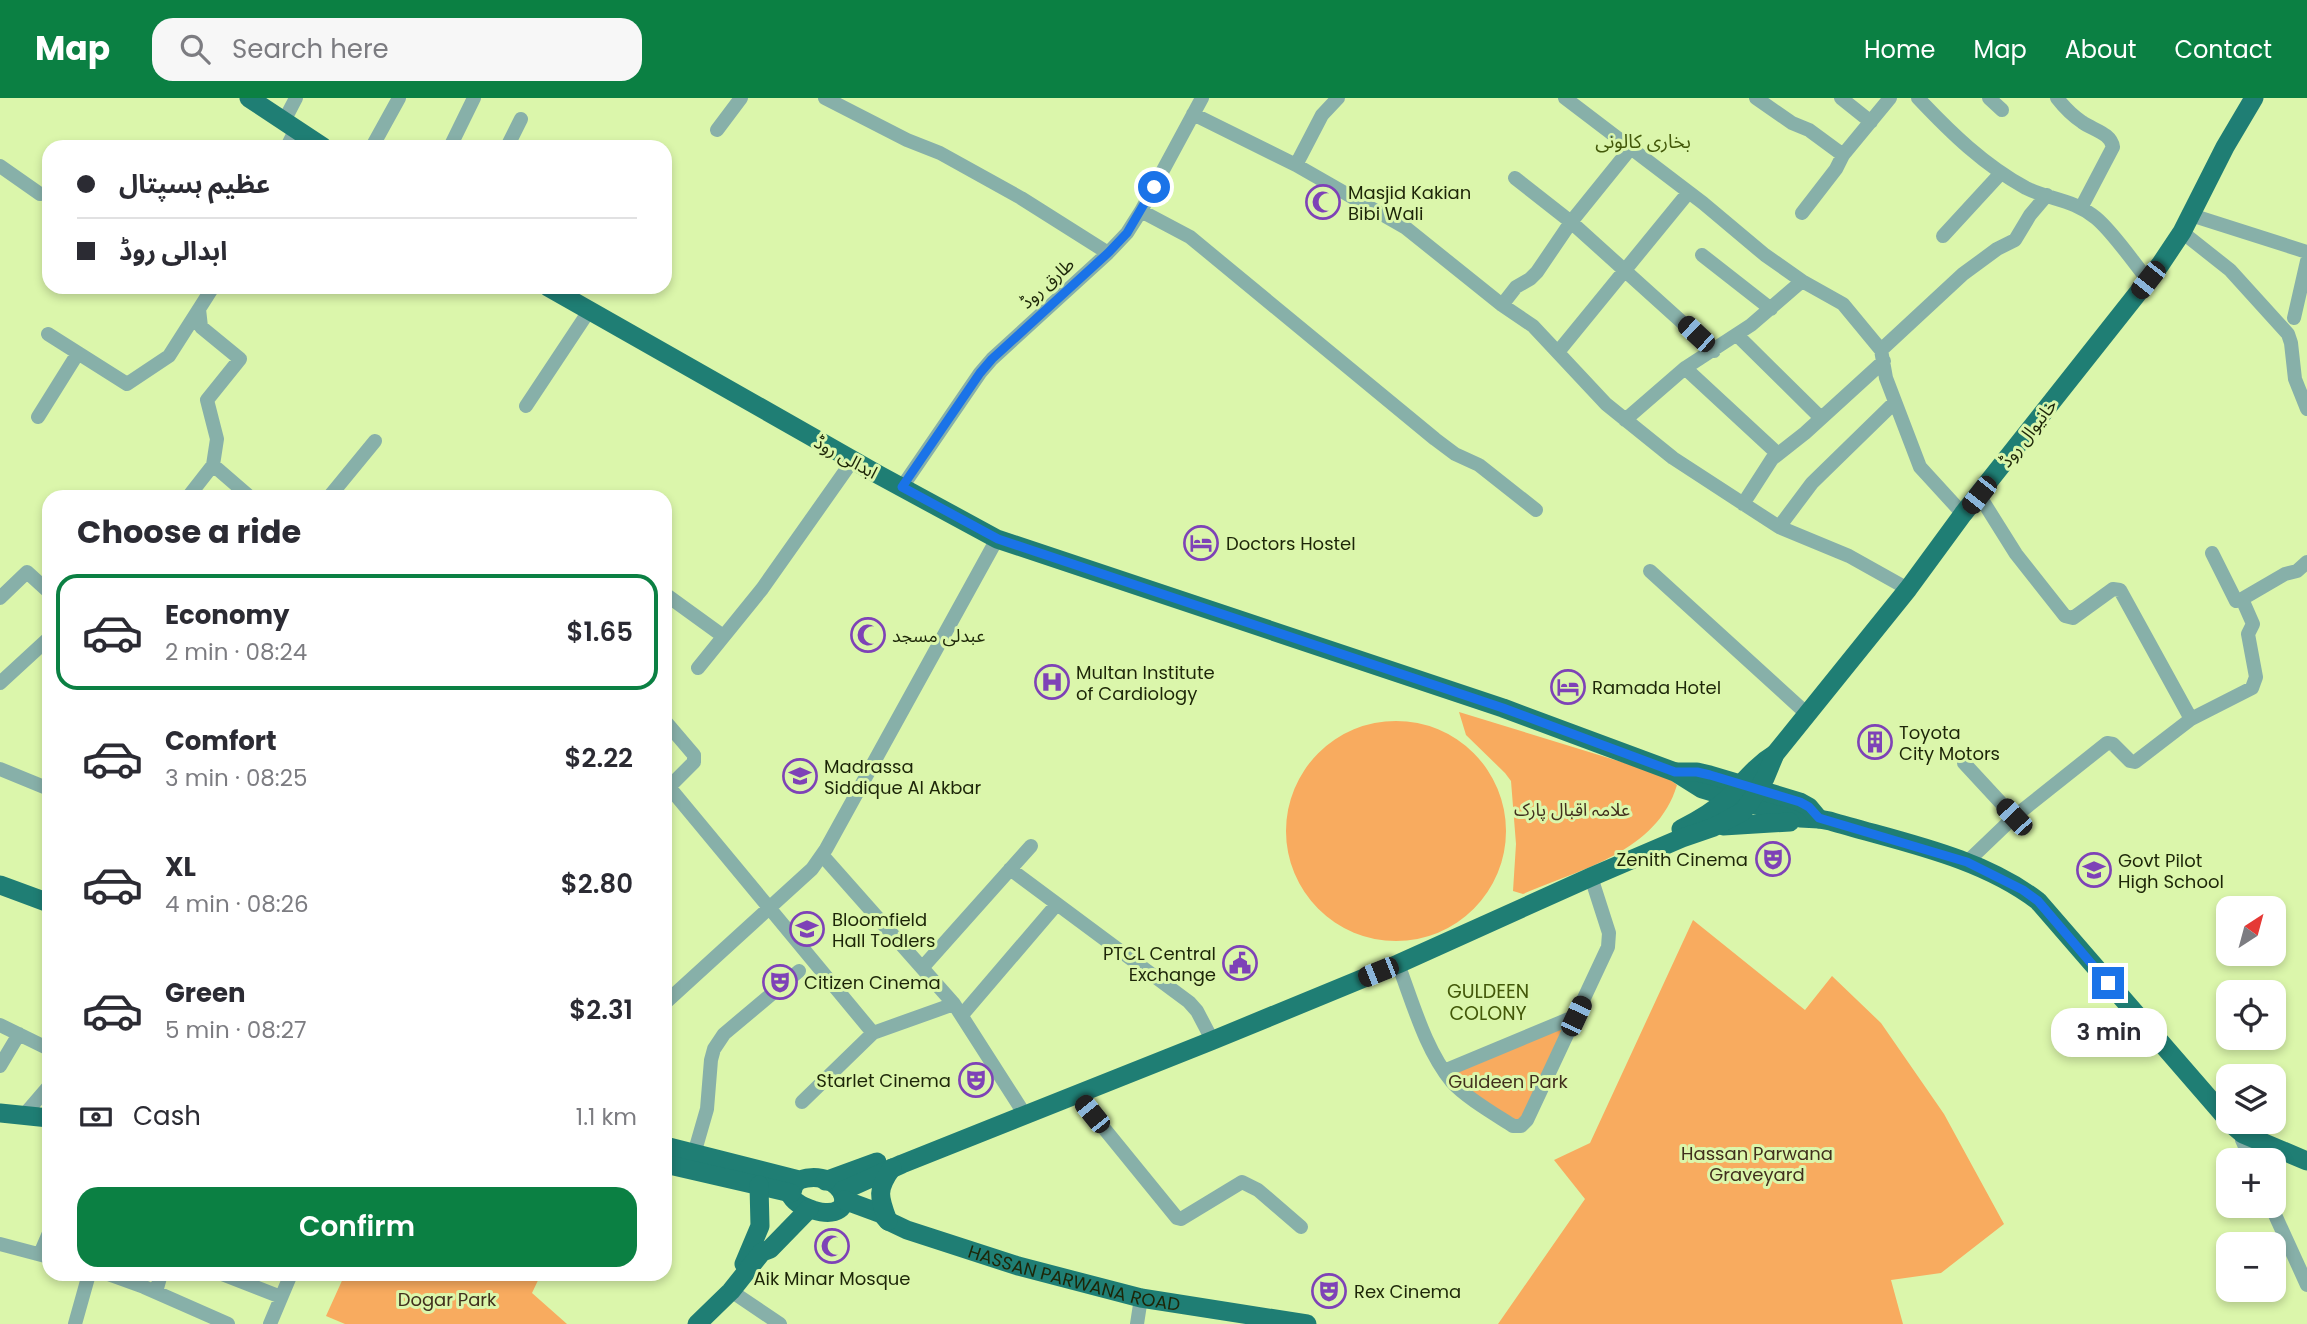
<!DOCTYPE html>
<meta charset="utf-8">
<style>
:root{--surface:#fff;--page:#f7f7f7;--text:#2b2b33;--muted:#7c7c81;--line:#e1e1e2;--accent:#0b8043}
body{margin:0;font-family:Poppins,"Noto Sans Arabic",sans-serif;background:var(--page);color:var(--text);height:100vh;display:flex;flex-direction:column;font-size:26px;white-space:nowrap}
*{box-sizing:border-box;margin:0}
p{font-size:23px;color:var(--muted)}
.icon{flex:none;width:38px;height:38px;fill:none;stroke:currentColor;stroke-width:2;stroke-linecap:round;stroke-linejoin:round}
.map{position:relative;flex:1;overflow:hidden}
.side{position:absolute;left:42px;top:392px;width:630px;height:791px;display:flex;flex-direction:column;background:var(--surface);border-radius:21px;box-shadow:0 4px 10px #0003}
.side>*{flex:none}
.banner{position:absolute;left:42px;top:42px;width:630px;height:154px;border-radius:21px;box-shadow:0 4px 10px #0003;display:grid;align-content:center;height:154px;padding:0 35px;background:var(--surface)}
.needle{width:46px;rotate:36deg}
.tools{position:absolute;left:2216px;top:798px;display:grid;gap:14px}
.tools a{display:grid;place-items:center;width:70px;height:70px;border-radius:14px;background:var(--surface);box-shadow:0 4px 10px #0003;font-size:35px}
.end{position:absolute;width:32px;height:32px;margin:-16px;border:9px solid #1a73e8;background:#fff;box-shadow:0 0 0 4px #fff}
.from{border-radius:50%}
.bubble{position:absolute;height:49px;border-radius:21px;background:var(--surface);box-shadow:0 4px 10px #0003;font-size:23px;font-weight:600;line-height:49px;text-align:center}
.car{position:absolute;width:21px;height:42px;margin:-21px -10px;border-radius:9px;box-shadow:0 0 5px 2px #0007;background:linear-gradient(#222 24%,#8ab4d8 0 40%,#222 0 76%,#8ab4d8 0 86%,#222 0)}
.banner b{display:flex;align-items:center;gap:24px;height:66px;font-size:26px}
.banner b+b{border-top:2px solid var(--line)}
.banner i{width:18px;height:18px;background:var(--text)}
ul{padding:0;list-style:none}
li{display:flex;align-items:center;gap:21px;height:116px;margin:0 14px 10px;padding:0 21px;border:4px solid transparent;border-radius:21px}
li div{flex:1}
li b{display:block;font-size:26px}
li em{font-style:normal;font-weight:600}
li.current{border-color:var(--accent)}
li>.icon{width:63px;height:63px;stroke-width:1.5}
h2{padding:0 35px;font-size:32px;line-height:84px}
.pay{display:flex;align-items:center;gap:18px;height:77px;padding:0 35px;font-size:26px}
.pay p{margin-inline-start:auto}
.action{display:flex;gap:14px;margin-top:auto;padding:14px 35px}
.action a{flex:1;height:80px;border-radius:21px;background:var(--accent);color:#fff;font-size:28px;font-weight:600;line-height:80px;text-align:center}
header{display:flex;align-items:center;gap:42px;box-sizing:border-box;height:98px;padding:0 35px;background:var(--accent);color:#fff}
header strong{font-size:33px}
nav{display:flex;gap:38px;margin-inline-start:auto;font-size:24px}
.search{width:490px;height:63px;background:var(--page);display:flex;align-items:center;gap:18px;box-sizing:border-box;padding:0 24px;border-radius:21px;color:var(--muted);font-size:26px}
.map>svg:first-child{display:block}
</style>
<header>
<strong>Map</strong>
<div class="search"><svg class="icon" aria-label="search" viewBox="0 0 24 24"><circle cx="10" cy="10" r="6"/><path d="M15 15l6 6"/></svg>Search here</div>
<nav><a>Home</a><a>Map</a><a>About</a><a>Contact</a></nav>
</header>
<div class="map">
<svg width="2307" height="1226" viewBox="0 0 2307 1226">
<rect width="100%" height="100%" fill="#dbf6ab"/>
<!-- green -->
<path fill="#f8ab5f" d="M1459,614L1664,677L1677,687C1657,754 1581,771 1523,796L1513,793L1516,746L1511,683L1505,675L1466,637Z
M1286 733a110 110 0 1 1 220 0a110 110 0 1 1-220 0Z
M1693,822L1805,912L1832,878L1881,925L1944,1016L2004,1126L1941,1175L1891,1182L1903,1226H1498L1585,1101L1554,1062L1590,1045Z
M1576,918L1527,1022L1513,1028L1444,973Z
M345,1176H541L532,1195L567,1226H345L326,1218Z"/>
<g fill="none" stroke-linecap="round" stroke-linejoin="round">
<!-- minor -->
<path stroke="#87b0a9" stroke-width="14" d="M825,0L907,42L940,55L1021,100L1108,155
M1565,0L1703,105L1765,157L1802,183L1843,206L1881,252L1886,280L1920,369L1963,416
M1756,0L1792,25L1809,32L1843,57
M1841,0L1871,24
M1918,0C1951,35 1984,67 2026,90C2050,102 2073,101 2096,120C2113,134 2133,164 2148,182
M1989,0L2002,12
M2057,0C2064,9 2073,18 2082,24C2093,32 2111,35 2113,49L2081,110
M1193,16L1296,67L1406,130L1502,207L1533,228L1606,306L1673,360L1779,429L1849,458L1908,491
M284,23L296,0
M717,32L741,0
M287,49L296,31
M372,49L399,0
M450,49L474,0
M507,49L521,21
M1296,67L1322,17L1338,0
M0,68L40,96
M1515,80L1571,124L1714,253
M1141,113L1190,139L1435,341L1455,356L1479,367L1536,412
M1802,115L1836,71L1843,57L1890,0
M2191,117L2307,154
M2182,134L2230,172L2288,236L2291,245L2295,281L2307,311
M1943,138L2001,75
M1702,157L1771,211
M1502,207L1516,189L1530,181L1537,174L1571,124L1630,51
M2294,220L2307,163
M48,236L78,255
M1737,237L1821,320
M1881,252L1963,176L1997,151L2015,142L2030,117L2047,97
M1558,254L1688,95
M1685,270L1778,356
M526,308L589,213
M38,319L78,255L127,286L169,258L199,211
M1625,322L1685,270L1751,227L1802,183
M213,367L250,399
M902,389L980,275L992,261L1108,155L1127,135L1141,113L1202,0
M1979,397L2016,456L2065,518L2073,520L2113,491L2120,492L2191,621
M188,399L213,367L217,341L207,302L240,261L201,229L199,211L213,189
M329,399L375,343
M1743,406L1772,361L1805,335L1884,263
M1779,429L1812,385L1895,304
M1650,473L1806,615
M665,496L723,538
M0,500L27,474L49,494
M2242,501L2285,476L2297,473L2307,464
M698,570L762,491L853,362
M0,585L49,540
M665,623L694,657V664L665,693
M1964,665L2014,719
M0,671L49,691
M669,689L873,935
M822,757L954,906L1020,1009
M1967,764L2014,719L2107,645L2113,646L2130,663L2135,664L2191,621L2252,590L2256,579L2248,536L2253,526L2242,501L2236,503L2212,455
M1010,771L1189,904L1197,913L1208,934
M1398,866C1413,905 1425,951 1452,984C1465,999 1496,1017 1513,1028H1521L1527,1022L1608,849L1609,835L1591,779
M922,870L1031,748
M665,905L812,771L826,751L997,441
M962,917L1057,806
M0,927L49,951
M0,968L19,936
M1444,973L1576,918
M1076,996L1177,1120L1181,1121L1242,1084L1258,1092L1301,1129
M802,1004L873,935L954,906
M24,1017L49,988
M2243,1036L2242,1042L2251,1062
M694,1056L707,1011L711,962L714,951L724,936L799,873
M2271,1108L2307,1187
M0,1146L49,1159
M40,1156L49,1135
M108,1176L144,1189L228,1226
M222,1176L281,1199
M731,1193L780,1226
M156,1194L161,1176
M75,1226L89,1176
M270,1226L291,1176
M1137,1226L1141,1200"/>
<!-- major -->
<g stroke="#1f7e74" stroke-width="19">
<path d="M249,0L323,49"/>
<path d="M548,189L879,377L997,441L1503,610L1675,674L1702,691L1800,720L1819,721L1830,723C1900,744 1979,758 2038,803L2228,1022"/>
<path d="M1676,674H1697L1710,677L1800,704L1809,709L1819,721"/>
<path d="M1723,728L1790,724"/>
<path d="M1681,731C1697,723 1713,714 1727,701C1743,685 1755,668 1775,656"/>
<path d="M0,787L49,805"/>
<path d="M0,1015L49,1020"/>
<path d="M2229,1024L2243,1036L2307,1063"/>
<path d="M665,1048L799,1082C846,1067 864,1127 813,1112C804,1109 796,1106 791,1098L794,1087L799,1082"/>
<path d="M665,1066L791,1095"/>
<path d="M825,1083L877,1064"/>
<path d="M842,1093L902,1066L1211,943L1398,866L1591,779L1682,740L1714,729L1742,714L1749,706L1765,680L1775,656L1908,491L1963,416L2160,167L2182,134L2225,49L2254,0"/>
<path id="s1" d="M844,1102L882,1116L888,1123L907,1132L1018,1168L1141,1200L1307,1226"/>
<path d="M888,1123C879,1099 876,1092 892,1070"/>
<path d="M744,1166L760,1128L759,1087"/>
<path d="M697,1226L731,1193L762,1154L770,1151L809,1111"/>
</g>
</g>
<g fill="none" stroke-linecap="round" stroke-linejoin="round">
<!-- route -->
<path stroke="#1a73e8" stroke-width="9" d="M1154,89L1127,135L1108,155L992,261L980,275L902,389L998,441L1503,610L1675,674H1697L1710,677L1800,704L1809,709L1819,720L1967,764L2023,792L2038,803L2108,885"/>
</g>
<!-- icons -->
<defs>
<g id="mosque-ring" transform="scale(1.75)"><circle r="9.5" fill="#dbf6ab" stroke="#7e42b7" stroke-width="1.5"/><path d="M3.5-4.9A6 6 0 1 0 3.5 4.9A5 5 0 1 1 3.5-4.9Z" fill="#7e42b7"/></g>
<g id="hotel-ring" transform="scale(1.75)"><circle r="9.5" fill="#dbf6ab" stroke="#7e42b7" stroke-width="1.5"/><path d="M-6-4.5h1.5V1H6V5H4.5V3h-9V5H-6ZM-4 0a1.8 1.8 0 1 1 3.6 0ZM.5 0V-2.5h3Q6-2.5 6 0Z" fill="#7e42b7"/></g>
<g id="hospital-ring" transform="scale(1.75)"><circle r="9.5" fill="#dbf6ab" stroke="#7e42b7" stroke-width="1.5"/><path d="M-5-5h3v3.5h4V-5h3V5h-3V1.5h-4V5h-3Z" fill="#7e42b7"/></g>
<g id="building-ring" transform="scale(1.75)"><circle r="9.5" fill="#dbf6ab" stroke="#7e42b7" stroke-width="1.5"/><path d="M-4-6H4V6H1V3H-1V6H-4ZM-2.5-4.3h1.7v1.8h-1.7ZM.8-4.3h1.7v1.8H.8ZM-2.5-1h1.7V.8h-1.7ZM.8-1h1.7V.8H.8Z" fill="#7e42b7"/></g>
<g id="school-ring" transform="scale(1.75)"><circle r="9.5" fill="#dbf6ab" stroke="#7e42b7" stroke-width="1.5"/><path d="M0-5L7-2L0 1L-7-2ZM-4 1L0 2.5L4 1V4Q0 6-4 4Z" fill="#7e42b7"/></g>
<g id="theatre-ring" transform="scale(1.75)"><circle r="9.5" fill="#dbf6ab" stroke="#7e42b7" stroke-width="1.5"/><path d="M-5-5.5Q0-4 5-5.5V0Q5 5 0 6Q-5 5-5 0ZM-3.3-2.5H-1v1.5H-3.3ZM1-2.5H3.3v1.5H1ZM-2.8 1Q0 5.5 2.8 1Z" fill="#7e42b7"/></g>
<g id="civic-ring" transform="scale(1.75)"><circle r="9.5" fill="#dbf6ab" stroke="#7e42b7" stroke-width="1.5"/><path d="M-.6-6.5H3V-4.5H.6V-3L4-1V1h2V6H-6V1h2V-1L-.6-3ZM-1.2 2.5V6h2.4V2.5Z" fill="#7e42b7"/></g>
</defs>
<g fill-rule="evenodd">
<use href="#mosque-ring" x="1323" y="104"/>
<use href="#hotel-ring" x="1201" y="445"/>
<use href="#mosque-ring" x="868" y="537"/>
<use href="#hospital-ring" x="1052" y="584"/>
<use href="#hotel-ring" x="1568" y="589"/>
<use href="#building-ring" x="1875" y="644"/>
<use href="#school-ring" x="800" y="678"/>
<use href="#theatre-ring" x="1773" y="761"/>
<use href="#school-ring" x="2094" y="772"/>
<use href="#school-ring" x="807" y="831"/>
<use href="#civic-ring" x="1240" y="865"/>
<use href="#theatre-ring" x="780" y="884"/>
<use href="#theatre-ring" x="976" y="982"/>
<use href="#mosque-ring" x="832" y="1148"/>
<use href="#theatre-ring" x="1329" y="1193"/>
</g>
<g text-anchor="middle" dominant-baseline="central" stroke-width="6" stroke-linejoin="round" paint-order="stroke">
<!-- poi labels -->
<g font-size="18" fill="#1d2608" stroke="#dbf6ab" text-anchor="start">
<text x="1348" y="94">Masjid Kakian<tspan x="1348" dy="21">Bibi Wali</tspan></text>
<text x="1226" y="445">Doctors Hostel</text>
<text x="892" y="537">عبدلی مسجد</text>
<text x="1076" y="574">Multan Institute<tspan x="1076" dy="21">of Cardiology</tspan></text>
<text x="1592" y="589">Ramada Hotel</text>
<text x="1899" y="634">Toyota<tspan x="1899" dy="21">City Motors</tspan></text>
<text x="824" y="668">Madrassa<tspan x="824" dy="21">Siddique Al Akbar</tspan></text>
<text x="1748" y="761" text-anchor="end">Zenith Cinema</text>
<text x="2118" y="762">Govt Pilot<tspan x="2118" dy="21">High School</tspan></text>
<text x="832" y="821">Bloomfield<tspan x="832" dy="21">Hall Todlers</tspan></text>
<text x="1216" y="855" text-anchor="end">PTCL Central<tspan x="1216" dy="21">Exchange</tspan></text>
<text x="804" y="884">Citizen Cinema</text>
<text x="951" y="982" text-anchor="end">Starlet Cinema</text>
<text x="832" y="1180" text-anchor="middle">Aik Minar Mosque</text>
<text x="1354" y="1193">Rex Cinema</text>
</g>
<!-- street labels -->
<g font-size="18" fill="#1d2608" stroke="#dbf6ab">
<text transform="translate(1047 185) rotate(-42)">طارق روڈ</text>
<text transform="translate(2028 335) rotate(-52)">خانیوال روڈ</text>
<text transform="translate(846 359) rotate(29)">ابدالی روڈ</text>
<text stroke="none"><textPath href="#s1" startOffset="245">HASSAN PARWANA ROAD</textPath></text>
</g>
<!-- park labels -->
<g font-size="18" fill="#412f1d" stroke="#dbf6ab">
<text x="1572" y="711">علامہ اقبال پارک</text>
<text x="1508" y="983">Guldeen Park</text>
<text x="1757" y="1055">Hassan Parwana<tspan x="1757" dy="21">Graveyard</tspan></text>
<text x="447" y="1201">Dogar Park</text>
</g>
<!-- neighbourhood labels -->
<g font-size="19" fill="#435809" stroke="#dbf6ab">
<text x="1643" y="43">بخاری کالونی</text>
<text x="1488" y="893">GULDEEN<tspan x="1488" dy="22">COLONY</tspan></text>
</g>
</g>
</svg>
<div class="tools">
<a><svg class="needle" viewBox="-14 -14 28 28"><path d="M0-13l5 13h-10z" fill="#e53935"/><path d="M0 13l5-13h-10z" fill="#7c7c81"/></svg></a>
<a><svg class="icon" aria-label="locate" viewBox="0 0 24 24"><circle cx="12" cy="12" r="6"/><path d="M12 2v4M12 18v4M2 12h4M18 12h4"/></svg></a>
<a><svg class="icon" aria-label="layers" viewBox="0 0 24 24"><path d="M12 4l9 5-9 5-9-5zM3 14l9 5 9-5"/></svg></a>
<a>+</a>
<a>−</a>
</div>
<i class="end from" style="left:1154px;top:89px"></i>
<i class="end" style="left:2108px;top:885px"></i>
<div class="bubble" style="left:2051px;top:910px;width:116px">3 min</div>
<i class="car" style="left:2148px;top:182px;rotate:218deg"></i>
<i class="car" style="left:1696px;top:236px;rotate:313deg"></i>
<i class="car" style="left:1979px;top:397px;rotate:218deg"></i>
<i class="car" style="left:2014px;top:719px;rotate:317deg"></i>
<i class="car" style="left:1378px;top:874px;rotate:248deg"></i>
<i class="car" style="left:1576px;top:918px;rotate:25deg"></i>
<i class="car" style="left:1092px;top:1016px;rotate:321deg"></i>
<div class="banner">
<b><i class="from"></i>عظیم ہسپتال</b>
<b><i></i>ابدالی روڈ</b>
</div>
<section class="side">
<h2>Choose a ride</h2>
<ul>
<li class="current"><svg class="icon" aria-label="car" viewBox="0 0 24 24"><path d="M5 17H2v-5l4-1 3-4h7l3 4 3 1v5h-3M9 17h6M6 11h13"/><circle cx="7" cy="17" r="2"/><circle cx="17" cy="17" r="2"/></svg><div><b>Economy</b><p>2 min · 08:24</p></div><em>$1.65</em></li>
<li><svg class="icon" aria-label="car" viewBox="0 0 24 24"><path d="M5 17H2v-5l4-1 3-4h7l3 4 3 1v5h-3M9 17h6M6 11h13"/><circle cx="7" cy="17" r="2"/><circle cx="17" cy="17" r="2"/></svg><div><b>Comfort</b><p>3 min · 08:25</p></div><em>$2.22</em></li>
<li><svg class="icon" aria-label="car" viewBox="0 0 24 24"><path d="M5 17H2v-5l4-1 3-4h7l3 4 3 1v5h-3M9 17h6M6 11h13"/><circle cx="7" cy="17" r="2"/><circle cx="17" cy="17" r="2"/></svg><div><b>XL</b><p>4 min · 08:26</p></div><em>$2.80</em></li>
<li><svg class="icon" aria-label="car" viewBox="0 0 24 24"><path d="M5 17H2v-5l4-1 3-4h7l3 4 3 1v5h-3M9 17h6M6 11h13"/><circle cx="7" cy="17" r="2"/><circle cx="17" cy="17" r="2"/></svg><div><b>Green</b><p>5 min · 08:27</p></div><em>$2.31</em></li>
</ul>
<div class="pay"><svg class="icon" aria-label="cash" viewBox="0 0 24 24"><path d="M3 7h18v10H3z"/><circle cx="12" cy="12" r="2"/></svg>Cash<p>1.1 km</p></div>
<div class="action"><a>Confirm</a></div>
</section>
</div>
